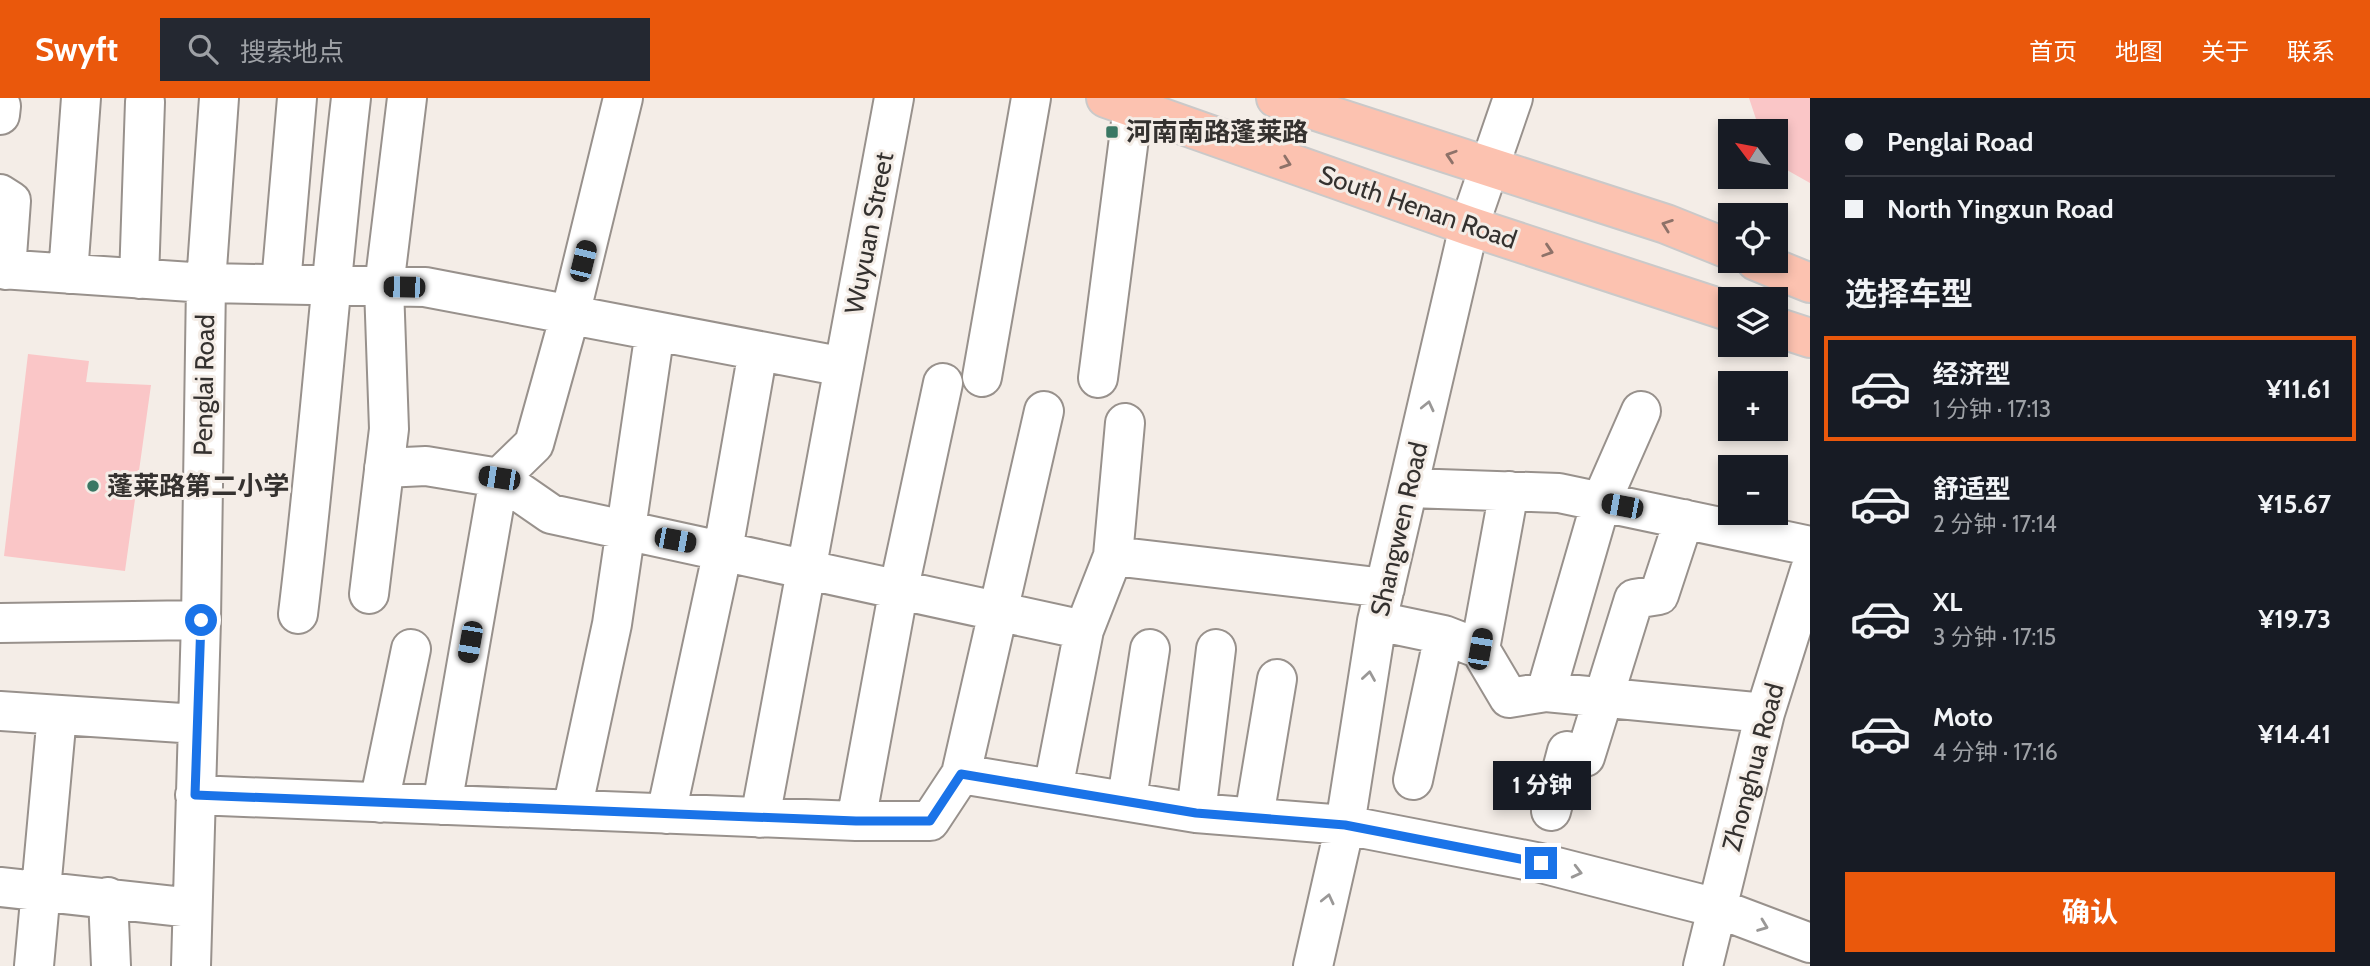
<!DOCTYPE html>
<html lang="zh">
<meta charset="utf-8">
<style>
:root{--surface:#171b24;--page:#242831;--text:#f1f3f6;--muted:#9ea1a6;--line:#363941;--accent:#ea580c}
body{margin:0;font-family:Cabin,"Noto Sans SC",sans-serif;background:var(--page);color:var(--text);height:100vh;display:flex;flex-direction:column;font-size:26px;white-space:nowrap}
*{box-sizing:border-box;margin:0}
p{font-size:23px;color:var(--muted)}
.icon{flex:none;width:38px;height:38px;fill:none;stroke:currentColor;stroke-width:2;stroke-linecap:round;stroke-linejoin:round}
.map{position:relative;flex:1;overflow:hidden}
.side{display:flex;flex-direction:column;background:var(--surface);width:560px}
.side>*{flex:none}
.top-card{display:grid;align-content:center;height:154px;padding:0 35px;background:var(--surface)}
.needle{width:46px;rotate:302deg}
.buttons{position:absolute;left:1718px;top:21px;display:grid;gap:14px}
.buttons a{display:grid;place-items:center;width:70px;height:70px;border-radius:0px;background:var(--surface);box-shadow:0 4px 10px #0003;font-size:35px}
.end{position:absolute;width:32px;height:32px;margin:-16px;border:9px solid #1a73e8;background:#fff;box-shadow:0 0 0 4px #fff}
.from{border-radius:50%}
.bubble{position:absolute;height:49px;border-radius:0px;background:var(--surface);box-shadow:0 4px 10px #0003;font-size:23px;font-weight:700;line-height:49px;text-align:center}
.car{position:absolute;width:21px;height:42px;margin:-21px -10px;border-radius:9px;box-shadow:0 0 5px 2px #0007;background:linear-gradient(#222 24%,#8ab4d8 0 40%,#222 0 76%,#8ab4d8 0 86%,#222 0)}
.top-card b{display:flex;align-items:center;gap:24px;height:66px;font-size:26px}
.top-card b+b{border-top:2px solid var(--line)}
.top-card i{width:18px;height:18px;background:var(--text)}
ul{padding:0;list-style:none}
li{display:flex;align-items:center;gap:21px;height:105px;margin:0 14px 10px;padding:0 21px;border:4px solid transparent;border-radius:0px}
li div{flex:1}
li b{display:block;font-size:26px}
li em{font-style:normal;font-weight:700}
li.selected{border-color:var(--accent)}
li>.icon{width:63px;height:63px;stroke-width:1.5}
h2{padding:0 35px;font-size:32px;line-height:84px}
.primary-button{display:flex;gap:14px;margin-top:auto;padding:14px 35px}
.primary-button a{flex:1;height:80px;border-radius:0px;background:var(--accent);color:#fff;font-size:28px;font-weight:700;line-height:80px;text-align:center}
header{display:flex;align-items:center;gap:42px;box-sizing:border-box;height:98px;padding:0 35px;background:var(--accent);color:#fff}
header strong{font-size:33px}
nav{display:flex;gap:38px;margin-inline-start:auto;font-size:24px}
.search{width:490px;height:63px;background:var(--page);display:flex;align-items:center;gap:18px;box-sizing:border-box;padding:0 24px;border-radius:0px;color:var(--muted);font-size:26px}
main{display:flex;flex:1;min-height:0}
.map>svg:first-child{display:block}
</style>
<header>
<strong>Swyft</strong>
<div class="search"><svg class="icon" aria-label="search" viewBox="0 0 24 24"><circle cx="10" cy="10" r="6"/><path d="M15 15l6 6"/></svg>搜索地点</div>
<nav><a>首页</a><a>地图</a><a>关于</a><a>联系</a></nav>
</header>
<main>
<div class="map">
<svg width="1810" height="868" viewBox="0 0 1810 868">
<rect width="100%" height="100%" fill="#f4ede7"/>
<!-- green -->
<path fill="#fac6c7" d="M1749,0H1810V85L1776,66V33H1760Z
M28,256L89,263L86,284L151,287L125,473L4,458Z"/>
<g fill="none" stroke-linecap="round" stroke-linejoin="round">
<!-- minor casing -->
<g stroke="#98918c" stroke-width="42">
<path id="minor" d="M0,17L1,8
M0,96L11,103L6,172
M0,171L206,185L425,189L844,269
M68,176L81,0
M139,181L145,4
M281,186L297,0
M982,279L1031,0
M1098,280L1133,9
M384,370L426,368L499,380L551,416L1084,532L1113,458L1385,490
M1409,390L1559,395L1810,448
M1113,458L1125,325
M369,496L389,331L384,189L407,0
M298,516C319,344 331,172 351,0
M1377,523L1444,537L1480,551L1509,600L1546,594L1765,615
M0,525L201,522
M1480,551L1509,393
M1546,594L1601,404L1641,313
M0,613L197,626
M961,676L1044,313
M1413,682L1444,537
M1053,691L1084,532
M195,697L856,723H930L961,676L1196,715L1345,727L1541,765L1717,810L1810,845
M1127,701L1150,551
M379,705L411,551
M442,707L499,380L534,346L570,217L623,0
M572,712L612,526L655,233
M1551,713L1567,653L1585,659L1634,501L1659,497L1684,421
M1196,715L1216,551
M666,716L723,452L758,253
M1254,719L1277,581
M760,720L894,0
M856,723L899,490L943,285
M0,789L192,810
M108,799L111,868
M34,868L57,617
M191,868L201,522L206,185L219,0
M1313,868L1345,727L1377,523L1469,128L1513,0
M1703,868L1765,615L1810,472"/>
</g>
<!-- major casing -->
<g stroke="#cac9c9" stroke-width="42">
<path id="major" d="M1106,0L1469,128L1731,214
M1276,0L1666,126L1731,152
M1756,163L1810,185
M1776,229L1810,240"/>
</g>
<!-- minor -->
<use href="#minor" stroke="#fff" stroke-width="38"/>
<!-- major -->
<use href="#major" stroke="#fcc2b0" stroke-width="38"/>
</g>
<!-- one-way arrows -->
<defs><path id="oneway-chevron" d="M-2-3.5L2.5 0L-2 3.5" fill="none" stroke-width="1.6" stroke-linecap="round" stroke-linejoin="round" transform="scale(1.75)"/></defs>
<g stroke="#8e7269">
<use href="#oneway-chevron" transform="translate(1451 58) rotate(-162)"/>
<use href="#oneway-chevron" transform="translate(1286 65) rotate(19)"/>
<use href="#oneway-chevron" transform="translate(1667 127) rotate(-160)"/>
<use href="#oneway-chevron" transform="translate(1548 153) rotate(18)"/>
</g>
<g stroke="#9a9897">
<use href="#oneway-chevron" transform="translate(1428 308) rotate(-77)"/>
<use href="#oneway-chevron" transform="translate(1369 578) rotate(-81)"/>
<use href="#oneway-chevron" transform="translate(1577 774) rotate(14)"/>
<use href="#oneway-chevron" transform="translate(1328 801) rotate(-77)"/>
<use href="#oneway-chevron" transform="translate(1763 828) rotate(21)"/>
</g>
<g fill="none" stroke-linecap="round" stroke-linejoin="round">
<!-- route -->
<path stroke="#1a73e8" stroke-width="9" d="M201,522L195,697L856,723H930L961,676L1196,715L1345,727L1541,765"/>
</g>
<!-- markers -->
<g fill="#3a7763" stroke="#f4ede7" stroke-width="2.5">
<rect x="1105" y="27" width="14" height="14" rx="3.5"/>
<circle cx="93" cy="388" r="7"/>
</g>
<g text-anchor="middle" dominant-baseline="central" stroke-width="6" stroke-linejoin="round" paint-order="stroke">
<!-- poi labels -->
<g font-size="26" font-weight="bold" fill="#34312f" stroke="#f4ede7" text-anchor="start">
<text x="1126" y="34">河南南路蓬莱路</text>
<text x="107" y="388">蓬莱路第二小学</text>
</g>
<!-- street labels -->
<g font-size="26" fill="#34312f" stroke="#f4ede7">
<text transform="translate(1418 109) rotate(19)">South Henan Road</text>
<text transform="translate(869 135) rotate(-79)">Wuyuan Street</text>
<text transform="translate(204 287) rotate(-89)">Penglai Road</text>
<text transform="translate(1399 431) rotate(-77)">Shangwen Road</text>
<text transform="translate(1753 669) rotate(-75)">Zhonghua Road</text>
</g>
</g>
</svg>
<div class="buttons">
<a><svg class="needle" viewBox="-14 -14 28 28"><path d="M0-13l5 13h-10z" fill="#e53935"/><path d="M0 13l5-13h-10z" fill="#9ea1a6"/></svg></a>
<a><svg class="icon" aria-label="locate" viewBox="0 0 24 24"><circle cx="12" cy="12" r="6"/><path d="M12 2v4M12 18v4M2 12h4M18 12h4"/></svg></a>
<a><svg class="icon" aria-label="layers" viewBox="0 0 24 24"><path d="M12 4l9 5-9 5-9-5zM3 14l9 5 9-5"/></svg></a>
<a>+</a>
<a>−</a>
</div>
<i class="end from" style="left:201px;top:522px"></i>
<i class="end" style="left:1541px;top:765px"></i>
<div class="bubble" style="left:1493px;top:663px;width:98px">1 分钟</div>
<i class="car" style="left:583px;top:163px;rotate:14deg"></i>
<i class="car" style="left:404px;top:189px;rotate:271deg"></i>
<i class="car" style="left:499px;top:380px;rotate:279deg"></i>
<i class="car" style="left:1622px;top:408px;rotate:281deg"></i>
<i class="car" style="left:675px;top:442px;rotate:101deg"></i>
<i class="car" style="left:470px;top:544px;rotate:190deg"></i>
<i class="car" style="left:1480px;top:551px;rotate:10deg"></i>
</div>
<section class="side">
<div class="top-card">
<b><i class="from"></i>Penglai Road</b>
<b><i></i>North Yingxun Road</b>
</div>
<h2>选择车型</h2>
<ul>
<li class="selected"><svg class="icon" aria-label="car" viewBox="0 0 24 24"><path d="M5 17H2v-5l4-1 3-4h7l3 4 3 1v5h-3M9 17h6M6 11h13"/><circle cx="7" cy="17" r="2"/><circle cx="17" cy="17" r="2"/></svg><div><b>经济型</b><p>1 分钟 · 17:13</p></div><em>¥11.61</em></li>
<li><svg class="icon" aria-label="car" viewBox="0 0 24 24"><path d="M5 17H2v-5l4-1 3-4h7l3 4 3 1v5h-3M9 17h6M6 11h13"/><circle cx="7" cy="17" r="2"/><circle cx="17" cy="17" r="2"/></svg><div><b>舒适型</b><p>2 分钟 · 17:14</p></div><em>¥15.67</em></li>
<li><svg class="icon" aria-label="car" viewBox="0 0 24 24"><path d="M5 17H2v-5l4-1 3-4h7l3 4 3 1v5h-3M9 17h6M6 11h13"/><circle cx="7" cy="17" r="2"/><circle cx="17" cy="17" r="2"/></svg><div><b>XL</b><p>3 分钟 · 17:15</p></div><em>¥19.73</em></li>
<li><svg class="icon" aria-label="car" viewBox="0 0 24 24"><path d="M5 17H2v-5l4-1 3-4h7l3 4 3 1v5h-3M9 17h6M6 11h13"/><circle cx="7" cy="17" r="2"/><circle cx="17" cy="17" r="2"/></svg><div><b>Moto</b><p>4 分钟 · 17:16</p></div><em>¥14.41</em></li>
</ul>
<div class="primary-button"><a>确认</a></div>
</section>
</main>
